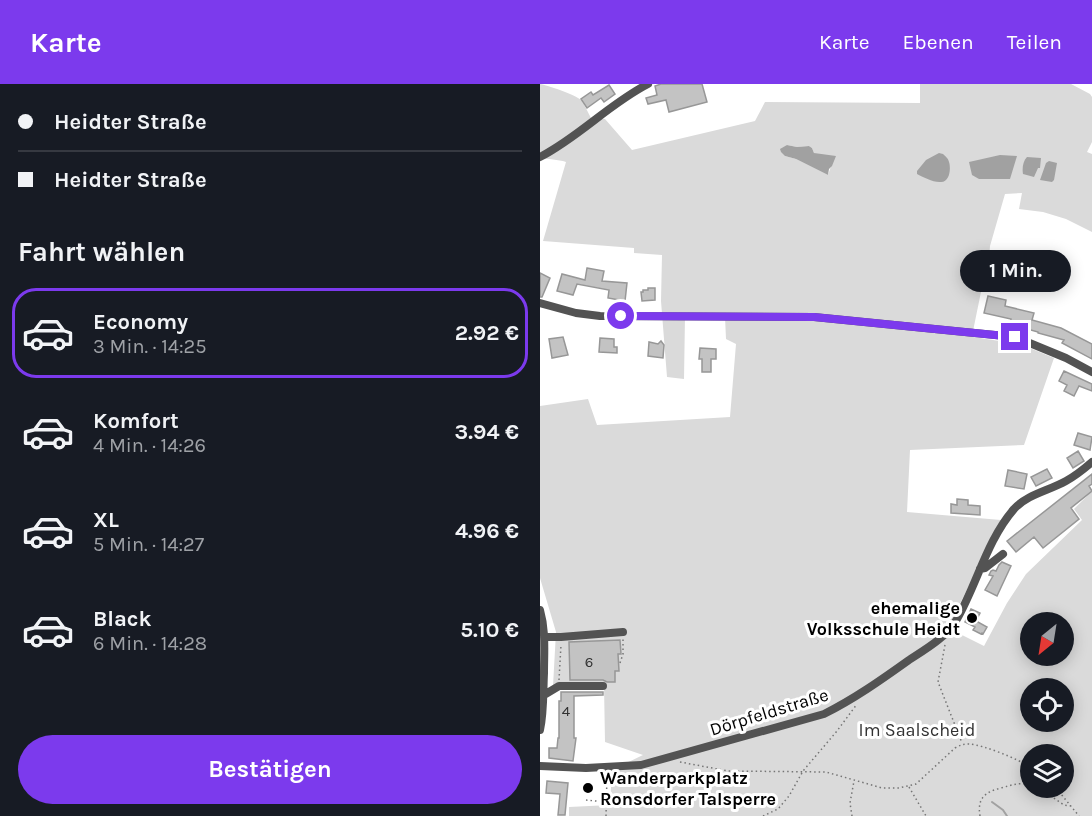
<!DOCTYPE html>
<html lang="de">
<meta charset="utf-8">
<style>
:root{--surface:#171b24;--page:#242831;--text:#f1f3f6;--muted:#9ea1a6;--line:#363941;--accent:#7c3aed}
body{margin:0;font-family:Karla,sans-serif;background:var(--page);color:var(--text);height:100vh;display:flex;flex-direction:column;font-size:22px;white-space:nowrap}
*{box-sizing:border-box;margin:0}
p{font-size:20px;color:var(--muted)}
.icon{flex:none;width:33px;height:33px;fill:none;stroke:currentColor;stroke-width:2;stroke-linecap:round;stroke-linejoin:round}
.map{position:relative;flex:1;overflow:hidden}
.drawer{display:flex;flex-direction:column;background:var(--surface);width:540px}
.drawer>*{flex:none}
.banner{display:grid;align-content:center;height:132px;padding:0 18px;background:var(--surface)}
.needle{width:39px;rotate:210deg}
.tools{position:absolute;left:480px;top:528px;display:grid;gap:12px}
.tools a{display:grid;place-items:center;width:54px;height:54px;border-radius:50%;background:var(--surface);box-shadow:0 3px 15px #0003;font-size:30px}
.end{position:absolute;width:27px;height:27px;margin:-14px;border:8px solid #7c3aed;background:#fff;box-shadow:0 0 0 3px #fff}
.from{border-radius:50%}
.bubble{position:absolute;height:42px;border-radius:21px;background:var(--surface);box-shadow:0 3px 15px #0003;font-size:20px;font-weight:700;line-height:42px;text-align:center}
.banner b{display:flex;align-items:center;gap:21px;height:57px;font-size:22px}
.banner b+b{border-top:2px solid var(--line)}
.banner i{width:15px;height:15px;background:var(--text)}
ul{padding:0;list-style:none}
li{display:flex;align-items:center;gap:18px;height:90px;margin:0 12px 9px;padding:0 6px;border:3px solid transparent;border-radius:24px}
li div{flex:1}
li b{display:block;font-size:22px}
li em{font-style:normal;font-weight:700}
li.on{border-color:var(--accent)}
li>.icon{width:54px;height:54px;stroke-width:1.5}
h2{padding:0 18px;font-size:27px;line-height:72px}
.button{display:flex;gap:12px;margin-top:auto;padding:12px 18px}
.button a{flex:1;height:69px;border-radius:36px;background:var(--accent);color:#fff;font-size:24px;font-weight:700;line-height:69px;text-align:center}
header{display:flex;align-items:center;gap:36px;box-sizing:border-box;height:84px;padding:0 30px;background:var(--accent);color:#fff}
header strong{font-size:28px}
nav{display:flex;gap:33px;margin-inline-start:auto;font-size:21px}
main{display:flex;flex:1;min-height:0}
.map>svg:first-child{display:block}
</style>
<header>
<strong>Karte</strong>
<nav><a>Karte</a><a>Ebenen</a><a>Teilen</a></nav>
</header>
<main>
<section class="drawer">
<div class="banner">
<b><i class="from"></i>Heidter Straße</b>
<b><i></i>Heidter Straße</b>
</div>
<h2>Fahrt wählen</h2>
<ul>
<li class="on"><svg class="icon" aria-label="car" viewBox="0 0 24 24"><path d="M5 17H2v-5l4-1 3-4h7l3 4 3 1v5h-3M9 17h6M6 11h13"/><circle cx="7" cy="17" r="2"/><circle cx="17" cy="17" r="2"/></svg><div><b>Economy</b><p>3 Min. · 14:25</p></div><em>2.92 €</em></li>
<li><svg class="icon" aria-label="car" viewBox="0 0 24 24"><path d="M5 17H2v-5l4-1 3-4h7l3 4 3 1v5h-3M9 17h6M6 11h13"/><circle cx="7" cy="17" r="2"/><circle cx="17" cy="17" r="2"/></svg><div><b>Komfort</b><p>4 Min. · 14:26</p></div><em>3.94 €</em></li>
<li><svg class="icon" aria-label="car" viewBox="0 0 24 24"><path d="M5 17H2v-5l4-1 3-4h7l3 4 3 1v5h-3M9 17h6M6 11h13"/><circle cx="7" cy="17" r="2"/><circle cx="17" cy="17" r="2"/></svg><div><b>XL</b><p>5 Min. · 14:27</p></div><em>4.96 €</em></li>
<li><svg class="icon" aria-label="car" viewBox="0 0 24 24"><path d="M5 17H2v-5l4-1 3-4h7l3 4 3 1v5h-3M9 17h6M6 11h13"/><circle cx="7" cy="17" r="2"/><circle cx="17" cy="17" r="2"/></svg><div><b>Black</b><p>6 Min. · 14:28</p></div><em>5.10 €</em></li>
</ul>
<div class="button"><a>Bestätigen</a></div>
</section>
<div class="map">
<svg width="552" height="732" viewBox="0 0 552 732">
<rect width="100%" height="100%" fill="#fff"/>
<!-- green -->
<path fill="#dadada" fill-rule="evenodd" d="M0,0C7,1 36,11 41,16C45,21 48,29 51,34L65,35L92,66L215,37L225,18L380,19V0H531L550,10L552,13V58L547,68L552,70V148L526,135L503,128L479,125L482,109L465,110L450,162L448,188L442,203L433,247V253L480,260L514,274L484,361L370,366L367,428L461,436L408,544L444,562L467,519L486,490L542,436L534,425L552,407V732H29V723L70,721L72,686L103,671L65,658L64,601L13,602L16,548L0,494V322L48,315L57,341L190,333L196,260L186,255L185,233L145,232L144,295L127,293L121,217L122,171L94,169V164L3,157L26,78C18,75 8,76 0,73ZM247,61L257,63L269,62L272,64L274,69L291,82L288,91L256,75L245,72ZM490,538H524V572H490ZM490,604H524V638H490ZM490,670H524V704H490Z"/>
<!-- water -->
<path fill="#a1a1a1" d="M247,61L257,63L269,62L272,64L274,69L296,72L292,82L289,85L288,91L256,75L245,72L241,68L240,65Z
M399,69L403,70C406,73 408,74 409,78C411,84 410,98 401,98C394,99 383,93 377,90V87L386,76Z
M460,71L477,72L470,95H439L432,91L429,78Z
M487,73L501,74L500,84H498L494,93L483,90C482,84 483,77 487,73Z
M509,77L517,79L514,96L512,98L500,96L506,79Z"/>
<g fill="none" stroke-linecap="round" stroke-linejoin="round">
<!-- stream -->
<path stroke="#a1a1a1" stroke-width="2" d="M452,718L463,726L467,732"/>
</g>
<!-- building -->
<path fill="#c3c3c3" stroke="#979797" stroke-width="1.5" d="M121,0H162L167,18L129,28L126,16L108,20L106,14L117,11L115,2Z
M69,1L75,10L64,18L61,14L47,24L41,15L51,8L53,11Z
M47,184L64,187L62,197L87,199L85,217L68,214L69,206L37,200L33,211L17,207L22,190L45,196Z
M0,189L10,194L2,213H0Z
M108,204H115V216L102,217L101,208H103V206H108Z
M448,212L466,216L465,222L494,229L492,236L521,244L552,260V275L522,259L524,256L498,249V248L470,240L471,235L444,229Z
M23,253L28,271L12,274L9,255Z
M60,254L74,255V263H77V269L59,268Z
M121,257L124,261L123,274L108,272L109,258L118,260Z
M160,264L176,265V275H171V288H162V275H159Z
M524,287L552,300V307L539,302L534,312L524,307L527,301L519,297Z
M538,349L552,353L550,366L534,361Z
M538,367L544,377L533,384L527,374Z
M507,385L512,394L496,402L491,393Z
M468,386L487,390L484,405L465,402Z
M552,390V400L549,402L552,407L531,424L539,435L503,464L494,453L476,468L467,457Z
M417,415L428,416V421L440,422V431L411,429V420L417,421Z
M462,478L471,482L457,512L445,506L453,492L449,491L451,487L453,486L456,487L459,481Z
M431,525L440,529L436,537L447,543L443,550L442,549L441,550L433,546L435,543L425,538Z
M80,556L81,570H78L79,587H75V598H67L63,596H30L29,558Z
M21,608H63V611L34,612V654H36L33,677L9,674V664H17L18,654H19V617H21Z
M7,697L28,699L25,731H18L20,710L6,709Z"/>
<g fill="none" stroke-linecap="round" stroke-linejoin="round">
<!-- path -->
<path stroke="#757575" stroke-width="1.5" stroke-dasharray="1.5 3" stroke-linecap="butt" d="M405,561L398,598L422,659
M80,579L83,570V555
M19,596L21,561
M140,678L188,687L286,688L342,704H359L376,700L415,664C420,661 424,660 429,660C444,661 478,675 490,683
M369,703L386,732
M499,704L524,721L531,722
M516,704L539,732
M46,716L65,718
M66,732L67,691
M223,732L238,725L249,712L263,687L297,647L317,620
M312,732L310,719L314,697
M440,732C437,714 445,708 461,704C472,701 479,698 490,701"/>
<!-- minor -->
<path stroke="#535353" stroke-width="8" d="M0,73C39,53 69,20 108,0
M0,219L36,229L60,232L274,233L475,253L526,274L552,288
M440,485L445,484L463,470
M0,526C6,547 4,567 4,589C3,608 4,627 0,646
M4,553H21L83,548
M1,611H4L19,602H63
M0,682L46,684L101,681L284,630C314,615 341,596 369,576C386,565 407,553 417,535C437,500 447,456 474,425C488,410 508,407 526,397C535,392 544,385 552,378"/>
</g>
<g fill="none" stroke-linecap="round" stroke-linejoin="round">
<!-- route -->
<path stroke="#7c3aed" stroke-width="8" d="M81,232L274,233L475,253"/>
</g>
<!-- markers -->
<g fill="#000" stroke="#fff" stroke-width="2">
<circle cx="432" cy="534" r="6"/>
<circle cx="48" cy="704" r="6"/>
</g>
<g text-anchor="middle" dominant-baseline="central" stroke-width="6" stroke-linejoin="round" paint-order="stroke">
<!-- number labels -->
<g font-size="15" fill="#313131">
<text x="49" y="578">6</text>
<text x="26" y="627">4</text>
</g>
<!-- poi labels -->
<g font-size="18" font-weight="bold" fill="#000" stroke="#fff" text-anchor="end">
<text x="420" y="524">ehemalige<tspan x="420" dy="21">Volksschule Heidt</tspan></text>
<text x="60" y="694" text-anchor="start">Wanderparkplatz<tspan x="60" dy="21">Ronsdorfer Talsperre</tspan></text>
</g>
<!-- street labels -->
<g font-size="18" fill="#000" stroke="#fff">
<text transform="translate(229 628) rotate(-17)">Dörpfeldstraße</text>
</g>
<!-- park labels -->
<g font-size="18" fill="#313131" stroke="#fff">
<text x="377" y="646">Im Saalscheid</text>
</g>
</g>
</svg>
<div class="tools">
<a><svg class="needle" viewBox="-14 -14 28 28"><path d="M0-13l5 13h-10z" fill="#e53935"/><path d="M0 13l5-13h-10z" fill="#9ea1a6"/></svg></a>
<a><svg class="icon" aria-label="locate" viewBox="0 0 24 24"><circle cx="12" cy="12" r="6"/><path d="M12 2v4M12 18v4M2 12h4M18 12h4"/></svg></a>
<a><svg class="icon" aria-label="layers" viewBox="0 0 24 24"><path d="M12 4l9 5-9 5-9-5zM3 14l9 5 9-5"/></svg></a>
</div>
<i class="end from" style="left:81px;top:232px"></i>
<i class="end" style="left:475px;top:253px"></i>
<div class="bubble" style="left:420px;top:166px;width:111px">1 Min.</div>
</div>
</main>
